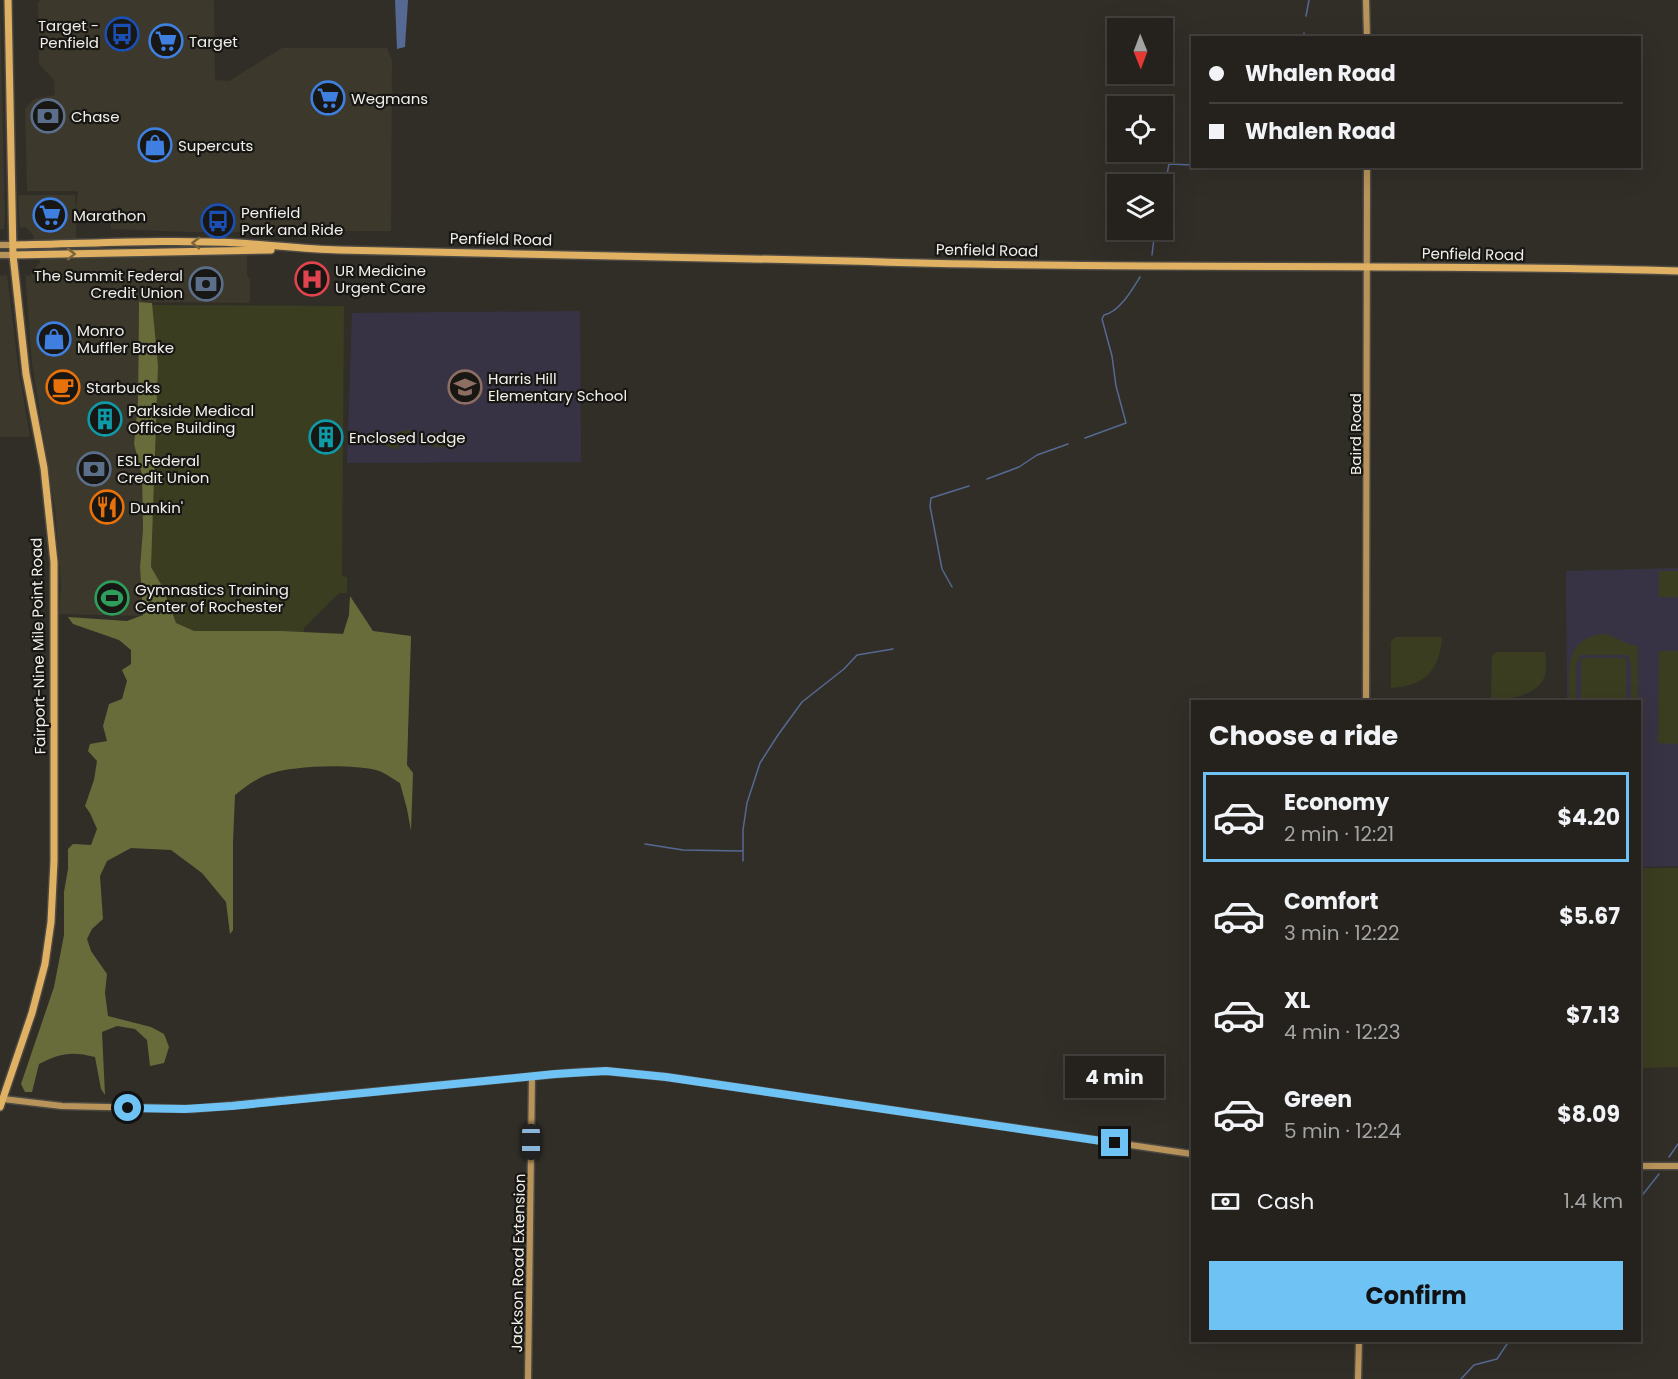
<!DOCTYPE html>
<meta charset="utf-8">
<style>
:root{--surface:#25221e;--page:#2d2a27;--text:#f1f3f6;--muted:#a3a4a4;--line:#423f3c;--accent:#6fc2f4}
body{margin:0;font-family:Poppins,sans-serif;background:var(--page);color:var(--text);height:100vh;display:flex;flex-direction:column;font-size:22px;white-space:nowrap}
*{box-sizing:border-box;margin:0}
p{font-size:20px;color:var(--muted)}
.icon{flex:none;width:33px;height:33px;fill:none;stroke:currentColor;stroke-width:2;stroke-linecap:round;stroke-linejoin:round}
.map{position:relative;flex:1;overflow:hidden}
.details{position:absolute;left:1191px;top:700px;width:450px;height:642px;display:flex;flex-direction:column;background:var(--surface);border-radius:0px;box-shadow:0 6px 24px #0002,0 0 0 2px var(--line)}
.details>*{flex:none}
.hud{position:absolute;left:1191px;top:36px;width:450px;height:132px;border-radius:0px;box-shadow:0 6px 24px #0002,0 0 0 2px var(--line);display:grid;align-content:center;height:132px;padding:0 18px;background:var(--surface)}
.needle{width:39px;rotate:179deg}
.buttons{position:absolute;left:1107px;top:18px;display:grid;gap:12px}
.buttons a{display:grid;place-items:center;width:66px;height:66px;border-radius:0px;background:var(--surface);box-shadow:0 6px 24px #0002,0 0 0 2px var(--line);font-size:30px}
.end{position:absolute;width:27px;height:27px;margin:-14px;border:8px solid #6fc2f4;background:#111;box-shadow:0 0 0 3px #111}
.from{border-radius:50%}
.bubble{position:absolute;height:42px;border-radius:0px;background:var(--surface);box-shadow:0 6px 24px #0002,0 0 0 2px var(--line);font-size:20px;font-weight:700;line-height:42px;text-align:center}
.car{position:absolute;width:18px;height:36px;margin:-18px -9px;border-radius:8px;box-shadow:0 0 4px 2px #0007;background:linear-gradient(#222 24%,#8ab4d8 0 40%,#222 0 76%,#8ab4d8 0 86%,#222 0)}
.hud b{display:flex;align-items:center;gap:21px;height:57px;font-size:22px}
.hud b+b{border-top:2px solid var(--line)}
.hud i{width:15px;height:15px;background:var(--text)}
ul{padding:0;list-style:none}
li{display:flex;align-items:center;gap:18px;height:90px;margin:0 12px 9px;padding:0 6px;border:3px solid transparent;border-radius:0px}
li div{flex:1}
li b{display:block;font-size:22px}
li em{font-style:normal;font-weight:700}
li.active{border-color:var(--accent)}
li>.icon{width:54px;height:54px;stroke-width:1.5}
h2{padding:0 18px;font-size:27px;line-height:72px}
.pay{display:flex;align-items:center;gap:15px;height:66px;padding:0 18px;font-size:22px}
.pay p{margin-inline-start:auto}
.action{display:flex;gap:12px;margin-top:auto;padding:12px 18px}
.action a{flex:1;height:69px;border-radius:0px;background:var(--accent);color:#111;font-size:24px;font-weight:700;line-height:69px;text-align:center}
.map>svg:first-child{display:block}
</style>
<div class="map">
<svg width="1678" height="1379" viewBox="0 0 1678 1379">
<rect width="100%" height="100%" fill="#312e28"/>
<!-- built -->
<path fill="#3c382b" d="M0,0L5,220L4,229H0Z
M41,0H214L215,80L229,81L282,48H387L392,60L391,231L190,232L111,229V221H87L76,211V240H32L34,237L29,230L25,227L20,228L18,195H75L76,210L78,191H27L25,109L34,99L55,95L54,80L39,64L38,3Z
M247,255V275L250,279V303L139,302L138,402L134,444L142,475L143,529L140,567L143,616L59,614L61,585L55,510L32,363L25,274L29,276L40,262L38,259L45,258Z
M7,275L18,366L30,437H0V276Z"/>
<!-- education -->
<path fill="#383344" d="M580,311L581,462L347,463L352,313Z
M1678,568V866L1640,867V702H1567L1566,571Z"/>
<!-- green -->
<path fill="#3b3d21" d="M146,305L344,306L342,576L347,577V593H339L304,628V632L411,636L407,765L147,619Z
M411,430L412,438L400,441L397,450L383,445L386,436L397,439L396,432Z
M432,433H455V447H433Z
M1659,571H1678V597H1659Z
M1604,634C1617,636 1626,646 1638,646V702H1631V665L1628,655H1580L1576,665V702H1569C1569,672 1564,637 1604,634Z
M1395,637H1442C1440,671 1424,686 1391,688V642Z
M1659,651H1678V744L1658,743Z
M1496,652H1545C1546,661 1547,673 1543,680C1534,696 1507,700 1491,701L1492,656Z
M1581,658H1626V702H1581Z
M1640,868H1678V1067L1640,1068Z"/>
<!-- forest -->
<path fill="#686c3a" d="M139,302L152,303L158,366L151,567L162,586L176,623L194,631H281L343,634L349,615L350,596L373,631L411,636L407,765L413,773L411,831L407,809L400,783C393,779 384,772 376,770C349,764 292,765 266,775C254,780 245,787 235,795L233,842V930L230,934L226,902L202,873L171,850L131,848L107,861L100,876L103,919L92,929L87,939L91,951L107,974L105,993L108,1016L151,1027L164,1034L169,1047L164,1063L150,1066L147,1040L135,1029L117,1026L102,1032L105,1095L101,1089L95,1057C72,1051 60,1053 39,1064L32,1092H25L21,1084L54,987L64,935V892L68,869V849L73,844L91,845L97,829L90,813L85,806L94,780L97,761L88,751L90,744L107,741L103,726L109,704L122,699L127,681L122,670L131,664V650L119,640L73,624L68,617L127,621L143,615L140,567L143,529L142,475L134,444L138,402Z"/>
<!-- water -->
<path fill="#566993" d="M395,0H408L405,47L397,49Z"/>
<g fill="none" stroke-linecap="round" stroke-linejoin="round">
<!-- stream -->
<path stroke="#566993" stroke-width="1.5" d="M1306,16L1309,0
M1304,33V38
M1162,201L1169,164L1192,165
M1152,255L1155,230
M1085,438L1126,423L1116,386L1112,356L1102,319L1104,315C1120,311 1132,290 1140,277
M987,479L1019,467L1037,455L1068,444
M952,587L942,569L930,506L931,498L969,486
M645,844L683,850L742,851
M743,861V830L747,803L760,763L778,735L802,702L844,669L857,655L893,649
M1669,1157L1678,1144
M1640,1198L1659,1174
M1461,1379L1474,1365L1497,1359L1509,1341"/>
<!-- secondary casing -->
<g stroke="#4c4943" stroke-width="9">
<path id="secondary" d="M1366,0L1367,38
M0,245H13
M0,255H13
M1366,702L1367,166
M3,1099L62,1106L193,1109L578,1072L606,1071L667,1077L1192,1154
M1640,1166H1678
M528,1379L532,1076
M1358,1379L1359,1341"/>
</g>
<!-- primary casing -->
<g stroke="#4c4943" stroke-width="10">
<path id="primary" d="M13,245C88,244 164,239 239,243C272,245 305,249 339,250C509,253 679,256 849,261C1126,270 1402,263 1678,271
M13,255L271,250
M0,1107L32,1013L45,964L51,922L54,861V562L44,468L26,374L13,255L8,0"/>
</g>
<!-- secondary -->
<use href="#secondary" stroke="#b9945a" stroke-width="6"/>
<!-- primary -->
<use href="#primary" stroke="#e0b063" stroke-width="7"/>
</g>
<!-- one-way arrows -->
<defs><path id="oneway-chevron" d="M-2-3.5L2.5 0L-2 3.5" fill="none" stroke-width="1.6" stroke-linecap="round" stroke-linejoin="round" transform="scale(1.5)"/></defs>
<g stroke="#7c643c">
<use href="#oneway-chevron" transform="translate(196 243) rotate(-179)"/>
<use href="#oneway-chevron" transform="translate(71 254) rotate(-1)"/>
</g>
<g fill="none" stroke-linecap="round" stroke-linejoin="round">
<!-- route -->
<path stroke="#6fc2f4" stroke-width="8" d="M128,1108L185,1109L232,1106L555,1074L606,1071L666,1077L1115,1143"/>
</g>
<!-- icons -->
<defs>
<g id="bus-ring" transform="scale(1.725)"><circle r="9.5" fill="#181714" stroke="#1a4fb4" stroke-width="1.5"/><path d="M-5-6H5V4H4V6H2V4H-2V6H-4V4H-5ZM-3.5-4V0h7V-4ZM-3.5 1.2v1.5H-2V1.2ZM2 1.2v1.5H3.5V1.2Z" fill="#1a4fb4"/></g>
<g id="supermarket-ring" transform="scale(1.725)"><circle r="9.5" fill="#181714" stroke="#3f7fe0" stroke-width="1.5"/><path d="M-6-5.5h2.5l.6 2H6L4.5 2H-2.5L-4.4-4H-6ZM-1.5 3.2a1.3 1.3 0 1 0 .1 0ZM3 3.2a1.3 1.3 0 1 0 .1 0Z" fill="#3f7fe0"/></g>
<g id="bank-ring" transform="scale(1.725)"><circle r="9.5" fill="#181714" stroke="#5c6f8a" stroke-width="1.5"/><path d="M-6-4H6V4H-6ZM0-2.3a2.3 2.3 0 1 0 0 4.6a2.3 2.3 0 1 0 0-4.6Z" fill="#5c6f8a"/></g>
<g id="shop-ring" transform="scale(1.725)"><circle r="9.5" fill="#181714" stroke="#3f7fe0" stroke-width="1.5"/><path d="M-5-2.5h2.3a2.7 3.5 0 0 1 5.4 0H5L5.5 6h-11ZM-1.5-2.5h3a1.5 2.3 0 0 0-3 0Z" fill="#3f7fe0"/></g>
<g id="hospital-ring" transform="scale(1.725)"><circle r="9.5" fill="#181714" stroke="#e0444e" stroke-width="1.5"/><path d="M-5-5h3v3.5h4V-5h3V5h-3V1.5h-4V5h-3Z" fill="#e0444e"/></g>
<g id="cafe-ring" transform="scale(1.725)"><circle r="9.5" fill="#181714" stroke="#e8710a" stroke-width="1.5"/><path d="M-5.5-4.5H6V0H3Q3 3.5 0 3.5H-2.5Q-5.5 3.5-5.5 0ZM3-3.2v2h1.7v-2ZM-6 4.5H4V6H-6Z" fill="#e8710a"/></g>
<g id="school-ring" transform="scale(1.725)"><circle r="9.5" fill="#181714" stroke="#8d6e63" stroke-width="1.5"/><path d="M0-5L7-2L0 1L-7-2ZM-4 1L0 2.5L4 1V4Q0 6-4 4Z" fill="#8d6e63"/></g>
<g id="building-ring" transform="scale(1.725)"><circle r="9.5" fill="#181714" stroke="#0f9aa8" stroke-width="1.5"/><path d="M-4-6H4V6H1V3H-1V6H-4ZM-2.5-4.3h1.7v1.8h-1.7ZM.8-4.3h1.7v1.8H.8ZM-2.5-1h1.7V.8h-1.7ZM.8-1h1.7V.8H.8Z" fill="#0f9aa8"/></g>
<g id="restaurant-ring" transform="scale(1.725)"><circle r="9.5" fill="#181714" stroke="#e8710a" stroke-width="1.5"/><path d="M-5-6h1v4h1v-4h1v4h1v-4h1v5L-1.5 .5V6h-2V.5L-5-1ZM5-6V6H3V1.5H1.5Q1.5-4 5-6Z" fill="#e8710a"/></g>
<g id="stadium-ring" transform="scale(1.725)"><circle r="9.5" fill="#181714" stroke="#2e9e5b" stroke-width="1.5"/><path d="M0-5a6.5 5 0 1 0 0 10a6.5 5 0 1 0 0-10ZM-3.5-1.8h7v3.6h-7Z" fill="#2e9e5b"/></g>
</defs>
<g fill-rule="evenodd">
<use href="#bus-ring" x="122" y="34"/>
<use href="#supermarket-ring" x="166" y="41"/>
<use href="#supermarket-ring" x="328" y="98"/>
<use href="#bank-ring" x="48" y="116"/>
<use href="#shop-ring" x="155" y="145"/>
<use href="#supermarket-ring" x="50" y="215"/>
<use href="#bus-ring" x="218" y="221"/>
<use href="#hospital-ring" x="312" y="279"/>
<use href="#bank-ring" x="206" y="284"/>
<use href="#shop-ring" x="54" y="339"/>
<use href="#cafe-ring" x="63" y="387"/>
<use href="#school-ring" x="465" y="387"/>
<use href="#building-ring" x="105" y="419"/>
<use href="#building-ring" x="326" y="437"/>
<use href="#bank-ring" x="94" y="469"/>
<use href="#restaurant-ring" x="107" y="507"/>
<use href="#stadium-ring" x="112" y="598"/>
</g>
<g text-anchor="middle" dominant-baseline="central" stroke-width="4.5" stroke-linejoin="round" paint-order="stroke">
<!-- poi labels -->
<g font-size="15" fill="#f0efea" stroke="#181714" text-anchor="start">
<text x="99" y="25" text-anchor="end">Target -<tspan x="99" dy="17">Penfield</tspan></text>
<text x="189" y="41">Target</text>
<text x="351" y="98">Wegmans</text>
<text x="71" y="116">Chase</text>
<text x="178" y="145">Supercuts</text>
<text x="241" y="212">Penfield<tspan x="241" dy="17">Park and Ride</tspan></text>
<text x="73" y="215">Marathon</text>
<text x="335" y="270">UR Medicine<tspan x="335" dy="17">Urgent Care</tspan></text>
<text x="183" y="275" text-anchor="end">The Summit Federal<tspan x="183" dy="17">Credit Union</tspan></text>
<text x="77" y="330">Monro<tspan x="77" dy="17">Muffler Brake</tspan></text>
<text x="488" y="378">Harris Hill<tspan x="488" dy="17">Elementary School</tspan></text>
<text x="86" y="387">Starbucks</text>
<text x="128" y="410">Parkside Medical<tspan x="128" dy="17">Office Building</tspan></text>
<text x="349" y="437">Enclosed Lodge</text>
<text x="117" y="460">ESL Federal<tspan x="117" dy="17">Credit Union</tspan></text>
<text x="130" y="507">Dunkin'</text>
<text x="135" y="589">Gymnastics Training<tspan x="135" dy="17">Center of Rochester</tspan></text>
</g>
<!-- street labels -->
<g font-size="15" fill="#f0efea" stroke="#181714">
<text transform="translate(501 239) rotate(1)">Penfield Road</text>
<text transform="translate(987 250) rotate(1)">Penfield Road</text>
<text transform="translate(1473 254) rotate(1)">Penfield Road</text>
<text transform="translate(1355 434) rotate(-90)">Baird Road</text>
<text transform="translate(38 646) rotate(-91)">Fairport-Nine Mile Point Road</text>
<text transform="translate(518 1263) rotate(-89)">Jackson Road Extension</text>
</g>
</g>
</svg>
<div class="buttons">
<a><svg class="needle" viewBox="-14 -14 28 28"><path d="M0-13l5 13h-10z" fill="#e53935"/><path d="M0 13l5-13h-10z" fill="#a3a4a4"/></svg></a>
<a><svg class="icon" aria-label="locate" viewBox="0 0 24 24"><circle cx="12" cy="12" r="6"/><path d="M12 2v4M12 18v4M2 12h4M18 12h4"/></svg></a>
<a><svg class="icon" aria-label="layers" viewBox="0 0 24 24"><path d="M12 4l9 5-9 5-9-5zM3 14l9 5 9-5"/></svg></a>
</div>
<i class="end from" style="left:128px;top:1108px"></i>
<i class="end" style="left:1115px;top:1143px"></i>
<div class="bubble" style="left:1065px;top:1056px;width:99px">4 min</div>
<i class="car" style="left:531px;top:1142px;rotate:180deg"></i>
<div class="hud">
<b><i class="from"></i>Whalen Road</b>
<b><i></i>Whalen Road</b>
</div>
<section class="details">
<h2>Choose a ride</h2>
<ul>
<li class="active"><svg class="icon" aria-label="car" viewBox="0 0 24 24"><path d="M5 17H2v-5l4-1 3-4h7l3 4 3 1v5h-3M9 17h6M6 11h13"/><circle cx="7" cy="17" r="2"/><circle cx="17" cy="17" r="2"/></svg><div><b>Economy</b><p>2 min · 12:21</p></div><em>$4.20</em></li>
<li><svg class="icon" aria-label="car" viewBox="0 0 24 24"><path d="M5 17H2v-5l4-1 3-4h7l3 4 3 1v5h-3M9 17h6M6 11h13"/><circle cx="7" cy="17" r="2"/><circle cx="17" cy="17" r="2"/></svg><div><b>Comfort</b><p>3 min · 12:22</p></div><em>$5.67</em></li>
<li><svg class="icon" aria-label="car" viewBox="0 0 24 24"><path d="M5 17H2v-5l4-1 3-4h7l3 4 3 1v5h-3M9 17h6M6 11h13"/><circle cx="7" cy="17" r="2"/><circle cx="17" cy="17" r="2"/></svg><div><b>XL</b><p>4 min · 12:23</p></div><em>$7.13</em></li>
<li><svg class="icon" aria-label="car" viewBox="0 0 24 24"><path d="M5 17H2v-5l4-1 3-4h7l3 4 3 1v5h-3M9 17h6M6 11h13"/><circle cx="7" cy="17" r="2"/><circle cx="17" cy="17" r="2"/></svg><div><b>Green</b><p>5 min · 12:24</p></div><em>$8.09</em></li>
</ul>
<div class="pay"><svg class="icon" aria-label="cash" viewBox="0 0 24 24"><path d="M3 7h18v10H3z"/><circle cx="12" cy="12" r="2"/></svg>Cash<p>1.4 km</p></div>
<div class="action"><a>Confirm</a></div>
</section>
</div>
